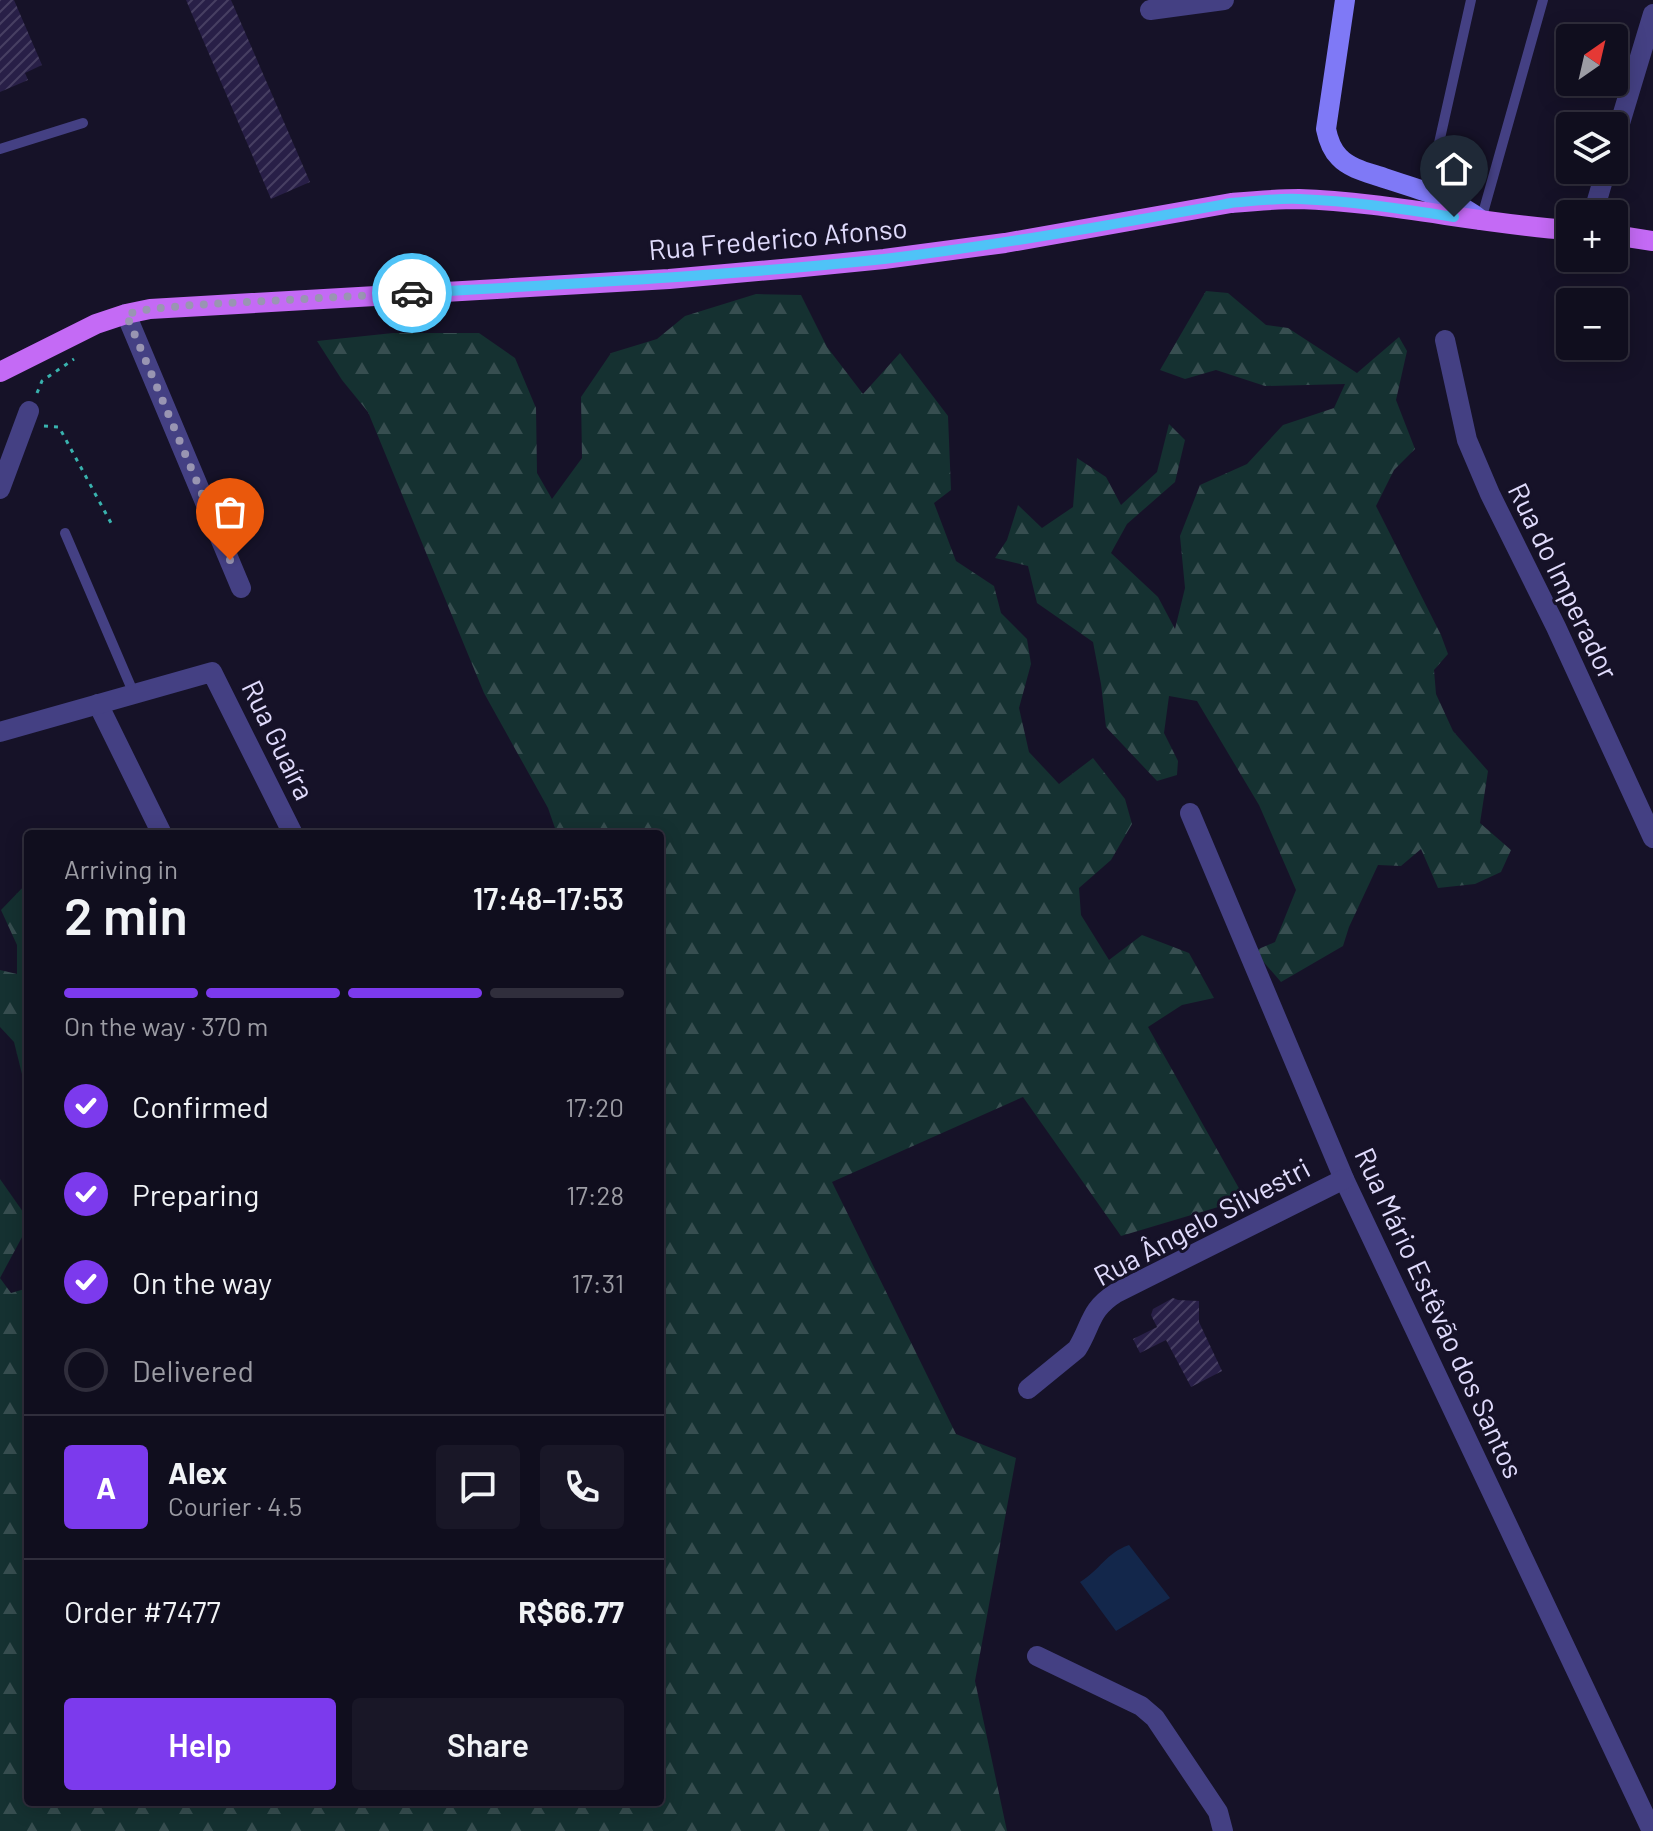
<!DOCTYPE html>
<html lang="en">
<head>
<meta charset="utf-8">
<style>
  body { margin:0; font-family:Barlow,sans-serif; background:#191727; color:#f1f3f6; height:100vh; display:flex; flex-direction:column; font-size:30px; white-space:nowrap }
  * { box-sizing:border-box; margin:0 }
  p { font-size:26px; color:#9c9ca4 }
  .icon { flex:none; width:44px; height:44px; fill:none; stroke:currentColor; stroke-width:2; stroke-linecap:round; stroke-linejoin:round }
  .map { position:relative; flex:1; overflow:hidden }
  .side { position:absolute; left:24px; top:830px; width:640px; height:976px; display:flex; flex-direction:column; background:#100e1e; border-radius:8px; box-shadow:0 4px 20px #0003,0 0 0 2px #302e3c }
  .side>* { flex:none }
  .needle { width:52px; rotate:34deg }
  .buttons { position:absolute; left:1556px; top:24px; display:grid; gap:16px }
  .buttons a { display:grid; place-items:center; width:72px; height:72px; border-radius:8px; background:#100e1e; box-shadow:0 4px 20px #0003,0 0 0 2px #302e3c; font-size:40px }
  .pin { position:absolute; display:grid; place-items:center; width:68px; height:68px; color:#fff; margin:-82px -34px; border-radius:50% 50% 50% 0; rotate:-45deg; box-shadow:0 0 8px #0007 }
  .pin .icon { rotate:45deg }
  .courier { position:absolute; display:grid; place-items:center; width:80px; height:80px; margin:-40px; border:6px solid #4fc3f7; border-radius:50%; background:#fff; color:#222; box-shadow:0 2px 10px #0007 }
  .overview em { font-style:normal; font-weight:600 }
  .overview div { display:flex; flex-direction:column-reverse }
  .overview { display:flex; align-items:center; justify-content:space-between; height:136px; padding:0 40px }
  h1 { font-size:52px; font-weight:600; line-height:60px }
  .bar { display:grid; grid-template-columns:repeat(4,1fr); gap:12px 8px; align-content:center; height:96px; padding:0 40px }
  .bar i { height:10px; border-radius:6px; background:#302e3c }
  .bar .selected { background:#7c3aed }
  .bar p { grid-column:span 4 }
  .line { display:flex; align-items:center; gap:20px; padding:0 40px; border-top:2px solid #302e3c }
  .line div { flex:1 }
  .round { display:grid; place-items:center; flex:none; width:84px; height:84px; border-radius:8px; background:#191727 }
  ol { padding:0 40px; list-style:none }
  li { display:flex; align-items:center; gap:24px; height:88px }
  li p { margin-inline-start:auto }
  li .icon { padding:8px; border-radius:50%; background:#7c3aed; color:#fff; stroke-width:4 }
  li:last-child { color:#9c9ca4 }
  li i { width:44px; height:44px; border:4px solid #302e3c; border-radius:50% }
  .cta { display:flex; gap:16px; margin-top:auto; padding:16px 40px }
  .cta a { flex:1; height:92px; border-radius:8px; background:#7c3aed; color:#fff; font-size:32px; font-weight:600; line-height:92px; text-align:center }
  .cta a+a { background:#191727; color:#f1f3f6 }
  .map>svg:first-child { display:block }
  .forest { fill:url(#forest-firs) }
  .water { fill:#13274b }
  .building { fill:url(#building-hatch) }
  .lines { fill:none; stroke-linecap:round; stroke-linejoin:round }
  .path { stroke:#39b2ae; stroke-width:3; stroke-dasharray:4 6; stroke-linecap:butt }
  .lane { stroke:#444083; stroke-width:10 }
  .street { stroke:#444083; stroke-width:20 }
  .secondary { stroke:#7f79f6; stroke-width:20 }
  .primary { stroke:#c46af5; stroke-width:20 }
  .done { stroke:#9995b2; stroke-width:8; stroke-dasharray:0 14.4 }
  .route { stroke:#4fc3f7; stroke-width:10 }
  .labels { text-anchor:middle; stroke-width:6; stroke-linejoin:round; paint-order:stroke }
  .street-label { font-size:28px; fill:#e0dbfc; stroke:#161228 }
</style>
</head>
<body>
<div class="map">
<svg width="1653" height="1831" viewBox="0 0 1653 1831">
  <defs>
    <pattern id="forest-firs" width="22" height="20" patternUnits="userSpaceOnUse" patternTransform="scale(2)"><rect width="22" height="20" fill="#153131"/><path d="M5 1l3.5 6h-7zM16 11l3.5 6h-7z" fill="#374e50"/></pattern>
    <pattern id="building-hatch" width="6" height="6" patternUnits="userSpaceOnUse" patternTransform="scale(2)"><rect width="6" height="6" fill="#281f47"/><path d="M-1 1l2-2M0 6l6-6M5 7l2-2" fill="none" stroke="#473f62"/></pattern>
  </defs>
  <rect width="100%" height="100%" fill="#161228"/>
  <g class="forest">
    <path d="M1206 291 1228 293 1266 325 1288 328 1357 373 1399 337 1407 351 1396 400 1415 449 1394 470 1376 506 1441 635 1448 654 1434 670 1436 694 1453 731 1488 771 1480 823 1511 850 1501 872 1475 884 1438 888 1421 849 1401 866 1378 865 1349 927 1343 946 1281 982 1254 951 1275 942 1296 890 1259 805 1197 701 1169 696 1164 733 1178 761 1177 775 1157 781 1106 727 1101 684 1093 642 1037 603 1028 566 995 558 1007 540 1018 505 1042 528 1073 507 1077 458 1106 477 1121 505 1157 472 1169 424 1185 440 1175 482 1127 524 1111 553 1158 597 1175 629 1185 588 1180 536 1200 485 1247 464 1283 425 1334 408 1345 384 1265 386 1216 370 1185 379 1160 370Z"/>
    <path d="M756 294 801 295 827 347 863 394 900 353 948 416 951 490 934 503 956 561 994 586 1001 613 1027 639 1031 664 1019 708 1029 752 1059 784 1093 758 1125 799 1132 824 1111 860 1079 888 1081 915 1109 960 1142 935 1189 953 1214 998 1182 1005 1148 1027 1245 1199 1121 1236 1023 1097 832 1182 956 1434 1016 1458 975 1681 1007 1831H0V1278L11 1293 28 1288V1802H660V834H557L548 808 484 693 368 412 342 380 317 341 393 333H479L515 358 536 408 537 473 552 499 582 458 581 397 611 353 657 339 685 316Z"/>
    <path d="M28 882V1098L14 1042 0 1027V970L17 974V945L1 910Z"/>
    <path d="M0 1179 28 1219V1226L0 1278Z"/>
  </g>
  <path class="water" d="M1129 1545 1170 1598 1116 1631 1080 1582C1100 1570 1106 1553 1129 1545Z"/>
  <g class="building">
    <path d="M0 0H14L42 65 25 73 28 80 0 92Z"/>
    <path d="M186 0H231L310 182 271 199Z"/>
    <path d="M1173 1298 1178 1300 1199 1301V1322L1222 1371 1191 1387 1166 1340 1140 1353 1133 1339 1157 1327 1151 1315 1153 1309Z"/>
  </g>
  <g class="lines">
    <g class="path">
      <path d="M37 393 42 381 74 359"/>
      <path d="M44 426 59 427 111 523"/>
    </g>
    <g class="lane">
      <path d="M0 149 83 123"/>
      <path d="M1428 192 1471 0"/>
      <path d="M1481 220 1543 0"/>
      <path d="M65 533 134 694"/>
    </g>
    <g class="street">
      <path d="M1150 10 1224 0"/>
      <path d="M1614 143 1653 14"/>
      <path d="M1593 214 1606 170"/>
      <path d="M126 314 241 588"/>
      <path d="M1445 340 1467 440 1490 494 1556 627 1653 838"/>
      <path d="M0 489 29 411"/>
      <path d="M98 704 162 834"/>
      <path d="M0 732 212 672 293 834"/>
      <path d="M1190 813 1344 1179 1652 1831"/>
      <path d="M1028 1389 1077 1349C1092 1325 1089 1310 1116 1293L1344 1179"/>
      <path d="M1037 1656 1141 1706 1155 1718 1218 1812 1223 1831"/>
    </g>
    <path class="secondary" d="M1345 0 1326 129C1328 139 1331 149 1339 157 1350 169 1370 173 1384 178 1417 189 1454 198 1481 220"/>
    <g class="primary">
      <path d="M1614 235 1653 241"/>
      <path d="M0 372 96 324 126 314 150 309 669 279 793 268 884 259 1005 243 1231 203C1254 201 1276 199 1299 199 1390 202 1479 224 1570 230"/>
    </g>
  </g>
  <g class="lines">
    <path class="done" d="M230 560 126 314 150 309 193 305 412 293"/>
    <path class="route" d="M412 293C569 284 727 276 884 259 1000 245 1115 224 1231 203 1254 201 1276 198 1299 199 1351 201 1403 209 1454 217"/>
  </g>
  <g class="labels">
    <g class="street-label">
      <text transform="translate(778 239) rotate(-5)" y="10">Rua Frederico Afonso</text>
      <text transform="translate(1563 581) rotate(64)" y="10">Rua do Imperador</text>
      <text transform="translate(278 740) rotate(64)" y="10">Rua Guaíra</text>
      <text transform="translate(1202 1222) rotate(-28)" y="10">Rua Ângelo Silvestri</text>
      <text transform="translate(1439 1313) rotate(65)" y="10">Rua Mário Estêvão dos Santos</text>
    </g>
  </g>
</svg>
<div class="buttons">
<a><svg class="needle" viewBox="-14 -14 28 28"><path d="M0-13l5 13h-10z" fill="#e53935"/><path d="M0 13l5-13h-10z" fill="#9c9ca4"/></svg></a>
<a><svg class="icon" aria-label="layers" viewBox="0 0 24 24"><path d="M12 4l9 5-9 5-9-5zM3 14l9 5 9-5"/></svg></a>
<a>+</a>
<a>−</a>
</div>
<div class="pin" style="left:230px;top:560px;background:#ea580c"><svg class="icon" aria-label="bag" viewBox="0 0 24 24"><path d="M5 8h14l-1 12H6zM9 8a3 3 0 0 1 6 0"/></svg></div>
<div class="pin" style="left:1454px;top:217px;background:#1f2937"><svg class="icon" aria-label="home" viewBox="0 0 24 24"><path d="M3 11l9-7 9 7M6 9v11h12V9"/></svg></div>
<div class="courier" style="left:412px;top:293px"><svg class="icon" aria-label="car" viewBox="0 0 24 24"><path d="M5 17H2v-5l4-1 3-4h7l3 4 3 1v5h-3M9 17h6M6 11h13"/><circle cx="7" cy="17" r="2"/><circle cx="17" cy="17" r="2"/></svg></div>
<section class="side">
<div class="overview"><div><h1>2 min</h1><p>Arriving in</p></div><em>17:48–17:53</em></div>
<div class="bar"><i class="selected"></i><i class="selected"></i><i class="selected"></i><i></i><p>On the way · 370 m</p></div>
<ol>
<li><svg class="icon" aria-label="check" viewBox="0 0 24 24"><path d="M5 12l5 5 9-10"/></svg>Confirmed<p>17:20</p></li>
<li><svg class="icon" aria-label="check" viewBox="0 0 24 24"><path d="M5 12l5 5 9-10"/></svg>Preparing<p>17:28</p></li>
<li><svg class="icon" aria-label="check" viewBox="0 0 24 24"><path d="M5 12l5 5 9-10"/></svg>On the way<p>17:31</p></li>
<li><i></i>Delivered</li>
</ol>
<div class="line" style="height:144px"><b class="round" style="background:#7c3aed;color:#fff">A</b><div><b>Alex</b><p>Courier · 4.5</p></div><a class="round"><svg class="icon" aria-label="chat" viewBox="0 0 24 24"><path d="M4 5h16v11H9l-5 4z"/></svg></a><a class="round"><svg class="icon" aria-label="phone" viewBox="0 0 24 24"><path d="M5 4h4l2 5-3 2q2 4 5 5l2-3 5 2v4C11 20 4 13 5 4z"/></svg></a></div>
<div class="line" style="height:104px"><div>Order #7477</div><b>R$66.77</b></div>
<div class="cta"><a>Help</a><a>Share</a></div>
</section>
</div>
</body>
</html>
